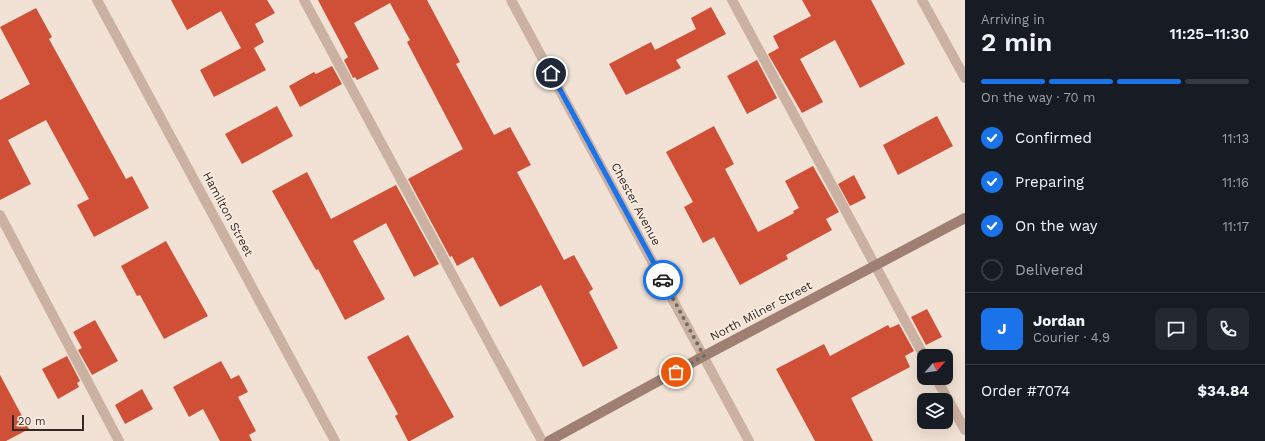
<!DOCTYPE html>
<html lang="en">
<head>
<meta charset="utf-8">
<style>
  body { margin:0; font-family:"Work Sans",sans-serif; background:#242831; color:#f1f3f6; height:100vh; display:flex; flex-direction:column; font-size:15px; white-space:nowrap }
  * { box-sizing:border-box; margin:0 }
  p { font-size:13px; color:#9ea1a6 }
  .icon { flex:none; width:22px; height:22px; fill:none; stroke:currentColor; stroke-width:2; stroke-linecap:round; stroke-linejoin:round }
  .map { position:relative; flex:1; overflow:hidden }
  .panel { display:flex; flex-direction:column; background:#171b24; width:300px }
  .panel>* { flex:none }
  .needle { width:26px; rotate:62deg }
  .tools { position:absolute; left:917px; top:349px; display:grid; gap:8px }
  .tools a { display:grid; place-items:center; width:36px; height:36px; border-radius:8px; background:#171b24; box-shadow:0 4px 16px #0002; font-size:20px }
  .scale { position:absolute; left:12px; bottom:10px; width:72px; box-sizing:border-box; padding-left:4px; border:2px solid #342824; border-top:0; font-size:11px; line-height:14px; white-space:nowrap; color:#342824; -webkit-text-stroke:3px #faede1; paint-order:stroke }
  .pin { position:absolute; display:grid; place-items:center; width:34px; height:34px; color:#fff; margin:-17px; border:2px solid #fff; border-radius:50%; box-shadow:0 1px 4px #0007 }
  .courier { position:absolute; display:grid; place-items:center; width:40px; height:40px; margin:-20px; border:3px solid #1a73e8; border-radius:50%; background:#fff; color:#222; box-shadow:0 1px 5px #0007 }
  .headline em { font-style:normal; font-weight:600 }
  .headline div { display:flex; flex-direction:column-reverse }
  .headline { display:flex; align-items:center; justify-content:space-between; height:68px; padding:0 16px }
  h1 { font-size:26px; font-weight:600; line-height:30px }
  .bar { display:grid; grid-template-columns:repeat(4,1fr); gap:6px 4px; align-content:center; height:48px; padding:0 16px }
  .bar i { height:5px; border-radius:3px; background:#363941 }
  .bar .current { background:#1a73e8 }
  .bar p { grid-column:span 4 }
  .line { display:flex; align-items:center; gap:10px; padding:0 16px; border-top:1px solid #363941 }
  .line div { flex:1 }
  .round { display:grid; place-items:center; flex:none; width:42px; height:42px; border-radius:8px; background:#242831 }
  ol { padding:0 16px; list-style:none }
  li { display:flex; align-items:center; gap:12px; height:44px }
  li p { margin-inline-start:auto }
  li .icon { padding:4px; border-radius:50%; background:#1a73e8; color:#fff; stroke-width:4 }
  li:last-child { color:#9ea1a6 }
  li i { width:22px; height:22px; border:2px solid #363941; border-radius:50% }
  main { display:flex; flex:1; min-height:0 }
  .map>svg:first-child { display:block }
  .building { fill:#cf5036 }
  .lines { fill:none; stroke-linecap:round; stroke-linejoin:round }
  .service { stroke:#cbb1a1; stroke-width:10 }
  .minor { stroke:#cbb1a1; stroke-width:10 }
  .tertiary { stroke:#cbb1a1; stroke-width:10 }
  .secondary { stroke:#9e7f72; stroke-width:10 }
  .done { stroke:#766962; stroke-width:4; stroke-dasharray:0 7.2 }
  .route { stroke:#1a73e8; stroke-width:5 }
  .labels { text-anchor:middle; stroke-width:3; stroke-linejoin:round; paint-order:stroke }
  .street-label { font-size:12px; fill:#342824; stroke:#faede1 }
</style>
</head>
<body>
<main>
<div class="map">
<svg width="965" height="441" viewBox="0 0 965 441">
  <rect width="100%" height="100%" fill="#f2e2d5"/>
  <g class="building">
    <path d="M171 0H267L275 13 255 24 264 42 254 48 266 70 214 97 200 70 241 48 221 11 187 30Z"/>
    <path d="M318 0H427L460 62 456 64 494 135 510 127 531 165 517 172 564 260 574 255 593 289 589 292 618 348 583 367 541 285 500 307 473 257 457 266 452 256 450 257 408 179 463 149 407 42 410 40 390 3 354 23 379 69 357 80 355 77 353 78 344 60 348 57Z"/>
    <path d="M802 0H871L905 64 860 88 835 40 800 59 823 102 802 113 768 54 779 48 773 36 811 16Z"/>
    <path d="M711 7 726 34 676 60 681 68 626 95 609 64 651 42 655 50 696 29 691 18Z"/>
    <path d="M36 8 52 37 49 39 126 179 132 176 149 208 94 237 77 205 89 199 46 120 8 140 31 184 0 200V100L30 84 0 27Z"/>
    <path d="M757 60 777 98 747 114 727 76Z"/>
    <path d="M332 66 342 84 300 107 289 86 314 72 316 74Z"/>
    <path d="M277 106 293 136 242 164 225 134Z"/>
    <path d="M937 116 953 146 898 175 883 145Z"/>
    <path d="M714 126 734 164 725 169 758 232 794 213 793 211 799 208 785 181 813 166 839 212 826 219 832 230 786 255 788 259 740 285 714 237 703 243 684 207 693 202 666 152Z"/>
    <path d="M307 172 331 219 396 185 439 264 414 277 386 223 353 241 385 299 345 320 318 269 316 270 272 191Z"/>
    <path d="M854 175 866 198 850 206 838 184Z"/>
    <path d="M166 241 208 316 164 339 140 295 137 296 121 266Z"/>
    <path d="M927 309 942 337 926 345 911 317Z"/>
    <path d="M95 320 118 361 92 375 78 350 82 348 73 332Z"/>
    <path d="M899 324 914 351 905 356 910 367 851 398 873 441H815L776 369 824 344 830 356 888 325 890 328Z"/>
    <path d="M408 335 454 417 410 441H408L395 416 398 414 367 357Z"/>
    <path d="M67 356 80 381 77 383 79 387 58 399 42 369Z"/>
    <path d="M221 361 231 379 239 375 248 392 238 397 256 431 249 435 252 441H220L203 409 189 417 173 387Z"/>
    <path d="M0 375 29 429 6 441H0Z"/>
    <path d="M142 389 153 409 125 424 115 405Z"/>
  </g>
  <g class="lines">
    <g class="service">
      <path d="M304 0 542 441"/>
      <path d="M732 0 924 356"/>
      <path d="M0 215 119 441"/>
      <path d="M936 378 965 430"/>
    </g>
    <g class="minor">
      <path d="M97 0 335 441"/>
      <path d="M922 0 965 78"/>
    </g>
    <path class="tertiary" d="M511 0 749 441"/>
    <path class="secondary" d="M549 441 704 356 965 218"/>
  </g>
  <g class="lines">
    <path class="done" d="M663 280 704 356 676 372"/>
    <path class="route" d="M551 73 663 280"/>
  </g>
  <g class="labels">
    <g class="street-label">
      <text transform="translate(636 204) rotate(62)" y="4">Chester Avenue</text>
      <text transform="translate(228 214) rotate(62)" y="4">Hamilton Street</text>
      <text transform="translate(761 311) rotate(-28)" y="4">North Milner Street</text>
    </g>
  </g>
</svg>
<div class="tools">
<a><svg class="needle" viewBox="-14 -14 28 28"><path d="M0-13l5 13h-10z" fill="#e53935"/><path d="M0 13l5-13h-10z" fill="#9ea1a6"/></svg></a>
<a><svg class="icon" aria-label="layers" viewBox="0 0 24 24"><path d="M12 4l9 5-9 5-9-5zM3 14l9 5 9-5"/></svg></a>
</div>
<div class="scale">20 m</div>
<div class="pin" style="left:676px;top:372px;background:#ea580c"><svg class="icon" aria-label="bag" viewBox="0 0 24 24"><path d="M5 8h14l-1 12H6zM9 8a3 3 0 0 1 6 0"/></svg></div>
<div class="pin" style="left:551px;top:73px;background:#1f2937"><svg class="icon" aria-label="home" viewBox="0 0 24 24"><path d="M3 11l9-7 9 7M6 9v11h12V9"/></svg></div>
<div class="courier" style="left:663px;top:280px"><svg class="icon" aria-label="car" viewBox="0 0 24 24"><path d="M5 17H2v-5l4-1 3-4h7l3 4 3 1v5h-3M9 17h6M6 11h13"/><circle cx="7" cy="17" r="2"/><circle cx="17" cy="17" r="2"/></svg></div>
</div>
<section class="panel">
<div class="headline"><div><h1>2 min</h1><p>Arriving in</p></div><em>11:25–11:30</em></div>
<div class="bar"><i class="current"></i><i class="current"></i><i class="current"></i><i></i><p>On the way · 70 m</p></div>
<ol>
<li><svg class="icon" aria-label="check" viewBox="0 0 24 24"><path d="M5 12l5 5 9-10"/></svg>Confirmed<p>11:13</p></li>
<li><svg class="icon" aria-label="check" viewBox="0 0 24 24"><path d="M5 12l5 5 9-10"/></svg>Preparing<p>11:16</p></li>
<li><svg class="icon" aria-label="check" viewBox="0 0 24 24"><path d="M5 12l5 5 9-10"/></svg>On the way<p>11:17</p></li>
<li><i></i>Delivered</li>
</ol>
<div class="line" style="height:72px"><b class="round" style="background:#1a73e8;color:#fff">J</b><div><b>Jordan</b><p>Courier · 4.9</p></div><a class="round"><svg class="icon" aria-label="chat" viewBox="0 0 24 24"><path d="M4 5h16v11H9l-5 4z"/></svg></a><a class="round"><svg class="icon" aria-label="phone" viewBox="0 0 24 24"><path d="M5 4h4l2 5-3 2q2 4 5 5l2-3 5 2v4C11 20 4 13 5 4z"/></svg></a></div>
<div class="line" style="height:52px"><div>Order #7074</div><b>$34.84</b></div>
</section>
</main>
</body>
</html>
